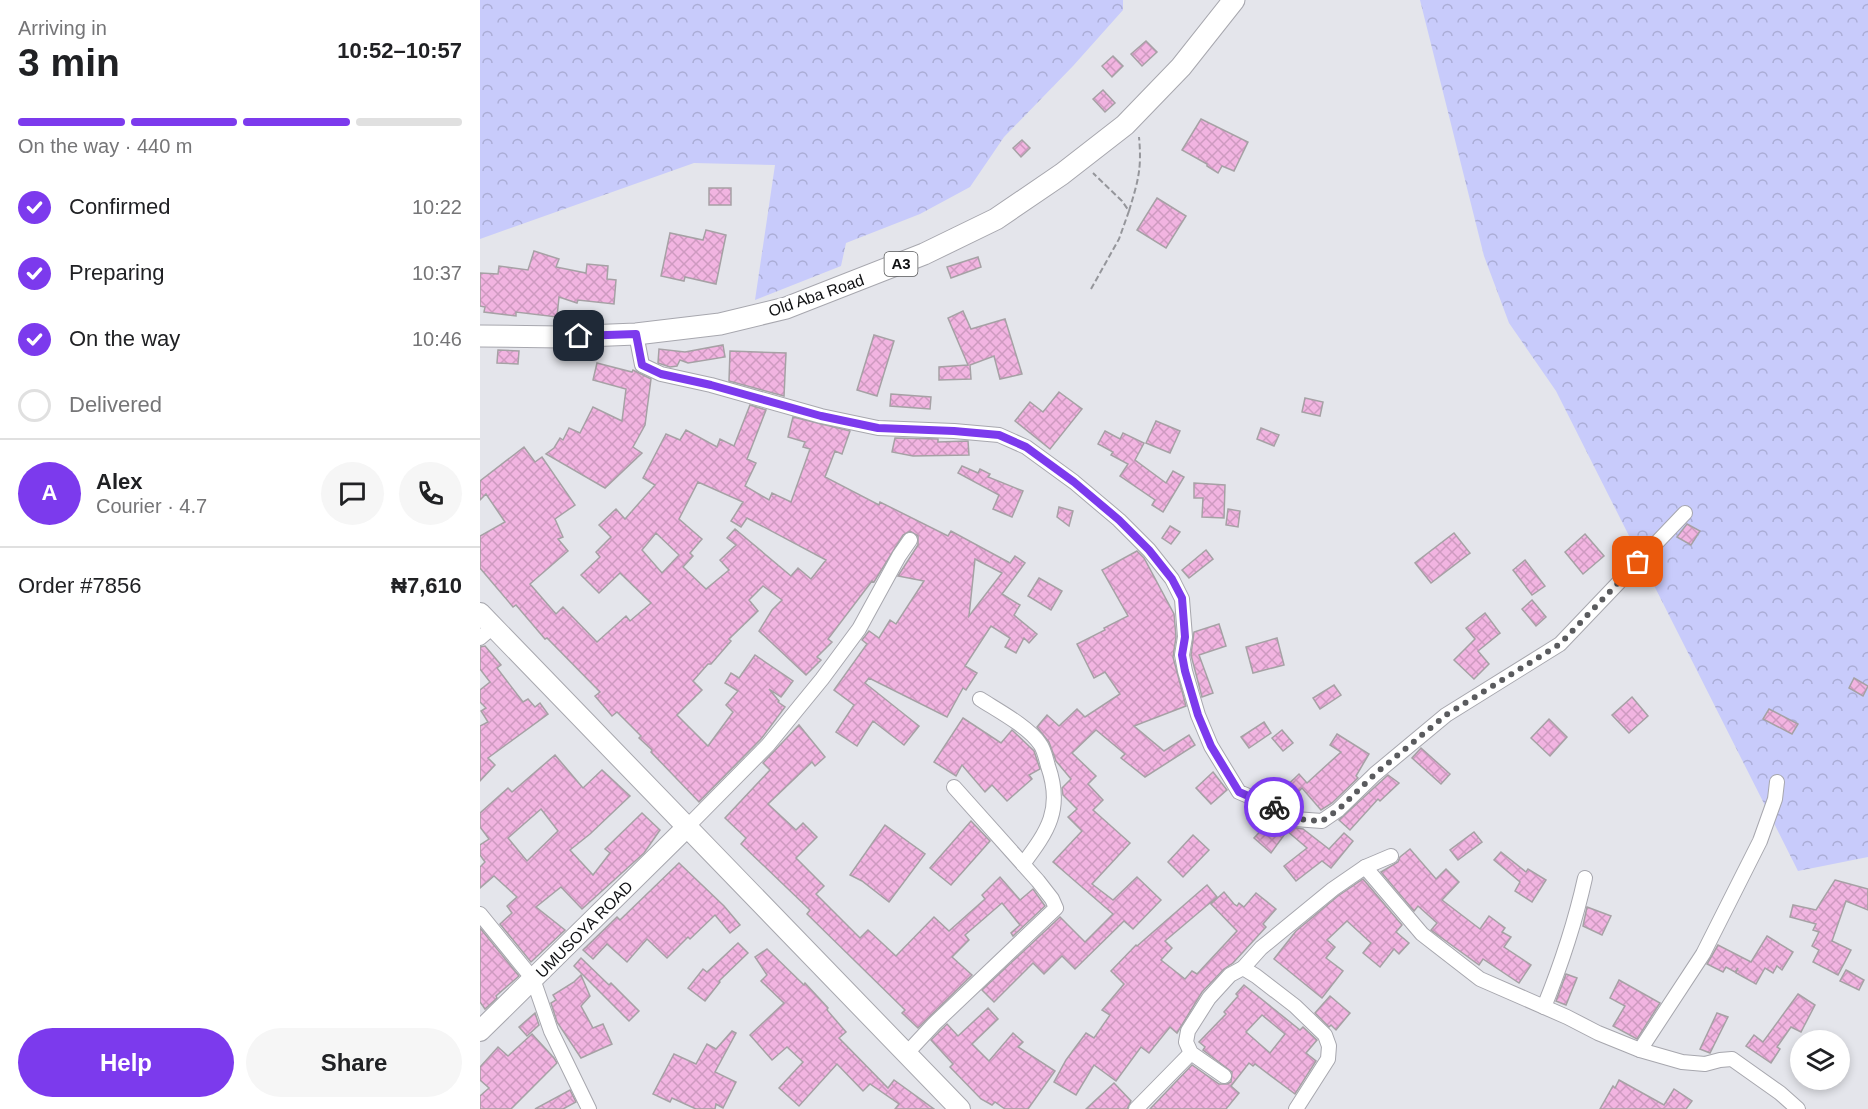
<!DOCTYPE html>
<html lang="en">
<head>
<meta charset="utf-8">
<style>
  body { margin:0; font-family:Helvetica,sans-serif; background:#f6f6f6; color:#202124; height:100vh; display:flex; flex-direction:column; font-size:22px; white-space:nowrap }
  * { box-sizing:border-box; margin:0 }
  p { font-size:20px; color:#757577 }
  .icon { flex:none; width:33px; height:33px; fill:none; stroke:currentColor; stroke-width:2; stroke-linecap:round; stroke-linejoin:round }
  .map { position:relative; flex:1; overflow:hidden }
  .sheet { display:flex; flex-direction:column; background:#fff; width:480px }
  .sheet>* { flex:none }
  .controls { position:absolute; left:1310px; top:1030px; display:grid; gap:12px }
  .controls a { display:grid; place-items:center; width:60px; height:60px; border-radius:50%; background:#fff; box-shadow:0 3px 9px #0003; font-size:30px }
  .pin { position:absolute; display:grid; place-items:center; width:51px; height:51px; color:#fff; margin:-26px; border-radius:12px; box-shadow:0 3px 9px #0006 }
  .courier { position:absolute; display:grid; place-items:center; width:60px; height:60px; margin:-30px; border:4px solid #7c3aed; border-radius:50%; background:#fff; color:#222; box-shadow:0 2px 8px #0007 }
  .summary em { font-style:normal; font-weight:700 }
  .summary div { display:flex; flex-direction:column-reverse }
  .summary { display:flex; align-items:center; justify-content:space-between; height:102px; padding:0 18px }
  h1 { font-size:39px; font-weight:700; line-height:45px }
  .bar { display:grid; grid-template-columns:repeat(4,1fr); gap:9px 6px; align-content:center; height:72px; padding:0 18px }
  .bar i { height:8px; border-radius:4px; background:#e0e0e0 }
  .bar .current { background:#7c3aed }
  .bar p { grid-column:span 4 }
  .line { display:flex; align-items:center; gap:15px; padding:0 18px; border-top:2px solid #e0e0e0 }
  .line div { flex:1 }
  .round { display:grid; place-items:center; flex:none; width:63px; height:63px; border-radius:32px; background:#f6f6f6 }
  ol { padding:0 18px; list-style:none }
  li { display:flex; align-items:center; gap:18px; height:66px }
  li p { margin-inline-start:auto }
  li .icon { padding:6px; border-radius:50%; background:#7c3aed; color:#fff; stroke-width:4 }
  li:last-child { color:#757577 }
  li i { width:33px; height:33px; border:3px solid #e0e0e0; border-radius:50% }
  .primary-button { display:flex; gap:12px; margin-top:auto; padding:12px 18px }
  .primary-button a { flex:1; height:69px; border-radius:36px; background:#7c3aed; color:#fff; font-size:24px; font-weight:700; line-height:69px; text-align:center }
  .primary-button a+a { background:#f6f6f6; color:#202124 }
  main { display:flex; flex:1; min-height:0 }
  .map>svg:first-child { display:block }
  .forest { fill:url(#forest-crowns) }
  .building { fill:url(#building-cross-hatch); stroke:#a6a1a5; stroke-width:1.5; fill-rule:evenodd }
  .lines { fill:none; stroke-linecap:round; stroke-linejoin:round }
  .minor-casing { stroke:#a7a7ae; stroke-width:16 }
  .secondary-casing { stroke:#a7a7ae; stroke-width:22 }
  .primary-casing { stroke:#a7a7ae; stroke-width:23 }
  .path { stroke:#95969b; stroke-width:2; stroke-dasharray:6 3; stroke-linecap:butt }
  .minor { stroke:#fff; stroke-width:14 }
  .secondary { stroke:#fff; stroke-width:20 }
  .primary { stroke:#fff; stroke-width:21 }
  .done { stroke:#5a5b5e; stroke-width:6; stroke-dasharray:0 10.8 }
  .route { stroke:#7c3aed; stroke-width:8 }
  .labels { text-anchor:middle; stroke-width:6; stroke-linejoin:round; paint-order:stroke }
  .shield { fill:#fff; stroke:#575859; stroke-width:1.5 }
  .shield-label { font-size:15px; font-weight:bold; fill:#0f1012 }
  .street-label { font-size:16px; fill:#0f1012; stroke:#fff }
</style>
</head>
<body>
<main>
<section class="sheet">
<div class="summary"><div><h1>3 min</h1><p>Arriving in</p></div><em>10:52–10:57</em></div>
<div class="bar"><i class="current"></i><i class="current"></i><i class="current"></i><i></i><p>On the way · 440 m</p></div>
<ol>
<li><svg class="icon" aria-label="check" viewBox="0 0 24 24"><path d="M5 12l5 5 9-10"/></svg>Confirmed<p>10:22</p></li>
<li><svg class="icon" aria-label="check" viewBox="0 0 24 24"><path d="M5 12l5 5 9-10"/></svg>Preparing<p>10:37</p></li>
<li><svg class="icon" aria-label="check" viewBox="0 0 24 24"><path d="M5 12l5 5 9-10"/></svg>On the way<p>10:46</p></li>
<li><i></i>Delivered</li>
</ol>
<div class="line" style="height:108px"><b class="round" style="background:#7c3aed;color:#fff">A</b><div><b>Alex</b><p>Courier · 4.7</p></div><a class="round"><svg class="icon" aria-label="chat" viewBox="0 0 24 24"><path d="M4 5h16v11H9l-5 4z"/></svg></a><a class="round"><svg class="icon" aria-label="phone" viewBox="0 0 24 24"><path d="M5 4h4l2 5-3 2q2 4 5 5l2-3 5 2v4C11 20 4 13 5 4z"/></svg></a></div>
<div class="line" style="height:78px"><div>Order #7856</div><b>₦7,610</b></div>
<div class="primary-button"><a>Help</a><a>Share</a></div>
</section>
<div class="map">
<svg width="1388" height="1109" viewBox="0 0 1388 1109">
  <defs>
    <pattern id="forest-crowns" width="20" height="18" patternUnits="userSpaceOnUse" patternTransform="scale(1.5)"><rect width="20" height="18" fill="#c8cbfb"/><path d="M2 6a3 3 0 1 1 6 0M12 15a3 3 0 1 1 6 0" fill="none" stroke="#abadd6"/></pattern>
    <pattern id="building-cross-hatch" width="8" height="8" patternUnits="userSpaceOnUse" patternTransform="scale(1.5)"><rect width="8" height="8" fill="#f2b4e1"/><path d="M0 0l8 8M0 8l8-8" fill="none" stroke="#ce9ac0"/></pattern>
  </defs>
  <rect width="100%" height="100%" fill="#e4e5eb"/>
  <g class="forest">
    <path d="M0 0H643V10L593 66 524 137 490 187 440 214 366 243 361 266 275 300 295 165 214 163 0 239Z"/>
    <path d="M940 0H1388V857L1318 871 1076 391 1029 323 1004 256Z"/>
  </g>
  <g class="building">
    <path d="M666 41 677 52 662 66 651 54Z"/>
    <path d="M633 56 643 66 632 77 622 66Z"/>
    <path d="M623 90 635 103 625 112 613 99Z"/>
    <path d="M721 119 768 142 754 171 742 166 738 173 727 166V164L702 150Z"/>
    <path d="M542 140 550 148 541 157 533 148Z"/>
    <rect x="229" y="188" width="22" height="17"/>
    <path d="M677 198 706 216 686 248 657 230Z"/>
    <path d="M226 230 246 235 236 284 205 277 204 281 181 276 190 233 223 240Z"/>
    <path d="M54 251 79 259 76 267 106 273 107 264 128 266 127 279 136 280 134 304 98 300 97 303 79 297 77 317 36 312V316L4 312 5 307 0 306V273L18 274 19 266 48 270Z"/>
    <path d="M498 257 501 267 471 278 467 267Z"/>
    <path d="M483 311 491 329 525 319 542 374 520 379 514 356 490 365 491 379 459 380V367L488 365 468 318Z"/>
    <path d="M394 335 414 341 397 396 377 390Z"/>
    <path d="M243 345 245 357 208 363 200 360 197 366 190 367 178 363 179 349 205 352Z"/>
    <path d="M18 350 39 351 38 364 17 363Z"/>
    <path d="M250 351 306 353 304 396 249 381Z"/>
    <path d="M117 363 152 372 153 370 171 379 165 425 153 447 162 453 125 488 66 454 74 448 80 438 83 440 89 428 100 433 113 407 142 421 146 389 113 380Z"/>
    <path d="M579 392 602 409 570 449 535 421 550 402 563 412Z"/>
    <path d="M411 394 451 397 450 409 410 406Z"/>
    <path d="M825 398 843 402 840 416 822 412Z"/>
    <path d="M270 405 286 410 267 459 276 463 265 486 289 500 292 493 311 502 330 449 323 447 325 442 308 437 313 417 370 431 362 454 355 451 345 477 399 505 400 502 468 536 471 531 530 563 535 556 545 563 522 594 540 605 534 615 557 634 549 643 544 638 536 653 525 647 530 638 511 626 485 666 497 673 486 690 483 688 467 717 389 678 385 683 439 726 424 745 393 721 377 746 356 732 374 705 354 690 387 644 382 640 389 631 399 638 410 620 416 624 444 581 418 576 438 545V536L430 531 423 535 394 582 392 581 348 639 352 642 337 657 341 660 326 675 279 631 292 610 302 600 283 586 269 600 278 611 249 639 251 641 231 664H228L213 681 222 690 197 715 228 746 253 712 246 705 258 691 245 683 251 673 259 678 275 655 313 681 301 697 289 689 299 701 298 702 305 707 281 739 219 802 171 752 172 750 159 738 161 736 137 712 132 716 115 696 120 692 67 638 65 639 36 605 33 607 0 568V536L25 522 6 494 0 500V481L44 447 55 462 62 457 95 505 75 519 83 537 78 539 88 551 50 584 76 614 83 607 117 642 146 616 150 621 171 603 140 573 119 593 101 575 120 557 116 552 131 537 119 525 136 509 145 519 175 485 163 478 186 434 200 440 206 430 237 447 240 439 254 446ZM218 482 263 502 251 521 261 527 267 518 346 560 331 579 318 568 311 576 255 529 247 538 256 545 240 560 249 570 226 589 203 567 213 556 210 553 222 539 199 519ZM176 533 199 555 182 573 162 550ZM495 559 522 573 489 616Z"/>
    <path d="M676 421 700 431 690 453 666 443Z"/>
    <path d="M781 428 799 435 794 446 777 439Z"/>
    <path d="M625 431 640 439 643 433 664 443 655 460 686 483 693 471 704 477 683 512 672 505 675 500 640 476 648 464 631 455 633 452 618 444Z"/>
    <path d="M415 438 458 439V442L488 441 489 455 433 456 412 452Z"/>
    <path d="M482 466 498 473 500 469 510 474 508 477 543 491 532 517 513 509 519 495 478 473Z"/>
    <path d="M714 483 745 485 744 518 722 517 723 498H714Z"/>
    <path d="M579 507 593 511 589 526 577 517Z"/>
    <path d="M748 509 760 511 758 527 746 525Z"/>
    <path d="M1207 524 1220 531 1211 545 1197 537Z"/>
    <path d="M690 526 700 532 691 544 682 538Z"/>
    <path d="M974 533 990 553 951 583 935 563Z"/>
    <path d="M1105 534 1124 556 1103 574 1085 552Z"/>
    <path d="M726 550 733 559 709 578 702 570Z"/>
    <path d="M657 551 664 558 694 614 696 637 693 657 706 706 654 726 684 751 709 735 715 745 665 777 641 758 645 754 616 730 592 753 616 776 608 784 623 800 613 810 650 843 612 884 633 900 657 877 681 900 653 929 644 921 595 969 582 956 564 974 553 963 514 1002 502 990 580 917 605 942 633 914 573 862 602 831 588 817 597 809 583 795 582 788 591 779 576 761 569 742 557 727 567 715 579 726 597 709 605 717 640 694 625 672 614 678 597 644 625 630 624 628 648 616 622 570Z"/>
    <path d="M1045 560 1065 586 1052 595 1033 570Z"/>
    <path d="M559 578 582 591 571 610 548 596Z"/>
    <path d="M1052 600 1066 617 1056 626 1042 609Z"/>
    <path d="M1005 613 1020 633 998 651 1009 664 994 679 974 660 995 639 986 628Z"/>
    <path d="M739 624 746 646 719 655 733 693 722 697 711 655 714 632Z"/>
    <path d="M797 638 804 665 773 673 766 647Z"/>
    <path d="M5 646 21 665 17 668 43 702 48 699 55 707 60 703 68 714 8 758 15 765 0 781V726L8 722 1 711 6 708 0 702V690L10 682 0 669V647Z"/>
    <path d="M1374 678 1388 686 1383 696 1369 688Z"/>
    <path d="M854 685 861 695 840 709 833 698Z"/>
    <path d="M1152 697 1168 716 1149 733 1132 715Z"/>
    <path d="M1289 709 1318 724 1312 734 1283 719Z"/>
    <path d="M483 718 521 743 532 730 554 751 560 769 549 775 552 779 527 801 512 785 505 792 482 765 476 776 454 762Z"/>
    <path d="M1069 719 1087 737 1070 756 1051 738Z"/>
    <path d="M784 722 791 733 769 748 761 737Z"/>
    <path d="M319 725 345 757 335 766 332 762 288 804 316 830 323 823 337 837 316 858 344 886 336 894 380 938 388 930 416 956 454 917 469 931 505 899 502 895 520 877 540 900 553 889 565 906 533 936 531 933 540 925 522 903 485 935 489 940 472 957 492 975 438 1028 422 1013 425 1010 327 914 330 910 261 844 266 838 245 818 290 770 283 763Z"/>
    <path d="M802 730 813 743 803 751 792 738Z"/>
    <path d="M857 734 889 754 876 776 878 778 852 803 841 810 822 788 807 803 802 801 797 795 819 774 827 783 861 752 850 745Z"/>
    <path d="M941 748 970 774 961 784 932 758Z"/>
    <path d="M75 755 103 788 122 770 150 796 110 834 90 850 113 875 130 853 125 849 162 813 180 830 164 853 102 909 81 887 56 907 85 930 51 962 20 924 32 913 27 906 37 897 14 876 0 888V867L5 862 0 855V845L9 839 0 827V813L28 788 32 792ZM61 809 78 831 47 861 28 838Z"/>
    <path d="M733 772 747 790 731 804 716 788Z"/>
    <path d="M908 775 919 783 900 801 898 799 870 830 859 820Z"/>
    <path d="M794 817 811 827 823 829 849 849 864 833 873 841 851 868 842 861 816 881 804 866 827 848 807 831 791 853 774 838Z"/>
    <path d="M491 821 510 841 471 885 450 868Z"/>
    <path d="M405 825 445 854 409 902 382 881 370 875Z"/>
    <path d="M994 832 1002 842 978 860 970 850Z"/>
    <path d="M713 835 729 850 703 877 688 862Z"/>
    <path d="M930 849 956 879 966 869 979 882 962 900 1000 929 1009 916 1025 928 1022 932 1031 937 1024 947 1051 965 1039 983 1003 959 999 965 951 930 957 923 938 906 934 911 901 872 918 862 920 857Z"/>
    <path d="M1021 852 1046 872 1048 869 1066 880 1052 902 1035 891 1040 882 1014 860Z"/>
    <path d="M199 863 244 906 260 925 250 933 235 915 210 939 208 937 187 958 167 939 147 962 127 944 113 959 103 950 137 917 140 920Z"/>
    <path d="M883 879 922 925 916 932 929 943 919 954 914 949 900 967 883 953 891 943 867 921 847 940 855 947 846 958 863 971 842 998 794 959 816 931 858 896Z"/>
    <path d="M1355 880 1388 889V910L1366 901 1352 941 1371 950 1358 975 1333 962 1339 950 1332 946 1339 932 1333 930 1336 924 1310 917 1313 905 1336 910Z"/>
    <path d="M727 885 737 897 685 941 692 948 681 960 705 979 712 971 717 974 757 931 731 904 744 892 754 904 757 906 759 903 764 907 776 893 796 909 783 924 786 927 753 963 744 969 722 992 697 1033 690 1027 669 1053 661 1047 636 1081 614 1065 596 1095 574 1082 586 1060 606 1033 614 1038 630 1015 622 1010 644 984 631 971 656 945 657 946Z"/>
    <path d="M1107 907 1131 916 1122 935 1103 926Z"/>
    <path d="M0 928 39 976 16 996 17 998 5 1009 0 1002Z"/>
    <path d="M1287 936 1313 952 1302 970 1297 966 1293 973 1285 968 1276 984 1256 973 1258 968 1255 972 1246 967 1243 972 1227 964 1238 945 1271 962Z"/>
    <path d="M258 943 268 953 239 981 240 982 225 1001 208 988 223 969 227 972Z"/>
    <path d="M287 949 324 985 325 983 348 1008 347 1010 366 1032 359 1038 408 1088 414 1080 454 1109H415L419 1104 390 1084 383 1091 357 1064 319 1106 299 1088 323 1062 307 1047 292 1060 270 1035 304 1003 281 981 287 975 275 957Z"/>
    <path d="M101 958 129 985 131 983 159 1011 149 1021 94 966Z"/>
    <path d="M1366 970 1384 980 1379 990 1360 981Z"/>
    <path d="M1086 974 1097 978 1086 1005 1076 1001Z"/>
    <path d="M101 975 110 996 101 1006 113 1028 123 1024 132 1044 101 1058 77 1022 71 1003 76 1000 73 995 94 982Z"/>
    <path d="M1139 980 1180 1003 1157 1039 1133 1026 1145 1006 1130 998Z"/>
    <path d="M764 985 820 1030 823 1027 837 1040 826 1053 836 1061 815 1094 775 1064 773 1066 769 1063 751 1086 759 1093 746 1109H670L712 1065 739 1084H747L751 1082 752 1072 723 1050 725 1047 719 1042 746 1014 744 1012 758 996 756 994ZM782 1015 805 1034 790 1053 766 1032Z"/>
    <path d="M1318 994 1335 1005 1321 1032 1311 1027 1297 1047 1300 1049 1291 1063 1266 1046 1274 1035 1283 1042Z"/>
    <path d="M850 996 870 1013 856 1030 851 1025 849 1027 835 1013Z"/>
    <path d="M508 1008 518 1019 492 1044 509 1061 533 1033 543 1042 538 1047 575 1071 548 1109H525L515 1102 512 1105 501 1099 470 1067 473 1064 451 1040 467 1024 478 1036Z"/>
    <path d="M55 1013 59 1025 47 1036 39 1027Z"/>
    <path d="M1237 1013 1248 1017 1230 1053 1220 1049Z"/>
    <path d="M252 1031 256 1033 235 1072 256 1082 243 1108 236 1104 235 1109H216L192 1098 190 1102 173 1094 194 1054 216 1064 227 1044 236 1049Z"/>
    <path d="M52 1034 74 1058 77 1063 31 1109H0V1096L9 1088 0 1080V1067L18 1047 28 1056Z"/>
    <path d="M1139 1080 1184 1105 1194 1089 1212 1101 1206 1109H1120L1133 1086 1135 1088Z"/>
    <path d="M634 1083 651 1101 647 1109H606Z"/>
    <path d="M90 1090 96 1102 83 1109H55Z"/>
  </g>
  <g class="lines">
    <defs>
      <g id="minor">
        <path d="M156 334 162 365 181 374 231 385 341 416 398 428 474 431 519 435 546 447 594 482 639 520 669 550 692 579 702 599 705 637 702 655 705 671 718 715 731 746 759 792 801 810 815 819 842 821 858 810 895 774 966 715 1080 644 1205 513"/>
        <path d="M0 638 13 627"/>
        <path d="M500 699C517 710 549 727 560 744 564 749 566 759 568 766 583 809 568 831 543 864"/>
        <path d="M208 826 288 745 342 679 379 629 419 556 430 540"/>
        <path d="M885 867 942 934 1000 979 1087 1017 1118 1033 1160 1050 1202 1062 1225 1064 1240 1060 1252 1059 1300 1093 1318 1109"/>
        <path d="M0 914 53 979 71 1031 109 1109"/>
        <path d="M763 968 776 976 815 1006 845 1035 849 1046 848 1059 816 1109"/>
        <path d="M1064 1007C1081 965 1095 923 1105 878"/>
        <path d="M1160 1050 1223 954 1280 841 1295 799 1297 782"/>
        <path d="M427 1053 454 1024 576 908 572 899 558 881 474 787"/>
        <path d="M744 1076 711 1053 706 1042 708 1031 729 998 750 975 763 968 781 948 853 889 885 867 911 856"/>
        <path d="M656 1109 711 1053"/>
      </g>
      <g id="secondary">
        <path d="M0 613 480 1109"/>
        <path d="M0 1031 208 826"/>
      </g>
      <path id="primary" d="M0 336 81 337 156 334 240 324 306 308 444 254 516 219 582 174 645 125 701 67 754 0"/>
    </defs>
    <use href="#minor" class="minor-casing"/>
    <use href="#secondary" class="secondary-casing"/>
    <use href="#primary" class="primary-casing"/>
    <g class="path">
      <path d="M649 211C658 181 662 169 659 137"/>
      <path d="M611 289 639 239 649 211 642 201 613 173"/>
    </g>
    <use href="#minor" class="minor"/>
    <use href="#secondary" class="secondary"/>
    <use href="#primary" class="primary"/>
  </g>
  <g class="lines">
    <path class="done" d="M794 807 815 819 842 821 858 810 895 774 966 715 1080 644 1158 562"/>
    <path class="route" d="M99 336 156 334 162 365 181 374 231 385 341 416 398 428 474 431 519 435 546 447 594 482 639 520 669 550 692 579 702 598 705 637 702 655 705 671 718 715 731 746 759 792 794 807"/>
  </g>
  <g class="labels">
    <rect class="shield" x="404.5" y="252" width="33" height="24" rx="4.5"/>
    <g class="shield-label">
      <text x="421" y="269">A3</text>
    </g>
    <g class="street-label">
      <text transform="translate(336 295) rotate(-19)" y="6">Old Aba Road</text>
      <text transform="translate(104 929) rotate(-45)" y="6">UMUSOYA ROAD</text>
    </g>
  </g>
</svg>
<div class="controls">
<a><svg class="icon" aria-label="layers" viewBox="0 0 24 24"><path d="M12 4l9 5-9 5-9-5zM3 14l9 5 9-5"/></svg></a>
</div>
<div class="pin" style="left:1158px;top:562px;background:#ea580c"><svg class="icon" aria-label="bag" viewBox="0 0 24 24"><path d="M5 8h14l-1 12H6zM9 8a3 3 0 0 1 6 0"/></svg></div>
<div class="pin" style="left:99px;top:336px;background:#1f2937"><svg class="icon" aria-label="home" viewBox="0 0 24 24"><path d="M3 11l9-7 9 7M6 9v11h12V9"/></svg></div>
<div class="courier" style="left:794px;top:807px"><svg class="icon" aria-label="bike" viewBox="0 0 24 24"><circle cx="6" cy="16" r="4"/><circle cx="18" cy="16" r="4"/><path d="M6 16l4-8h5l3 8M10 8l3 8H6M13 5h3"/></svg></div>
</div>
</main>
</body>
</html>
